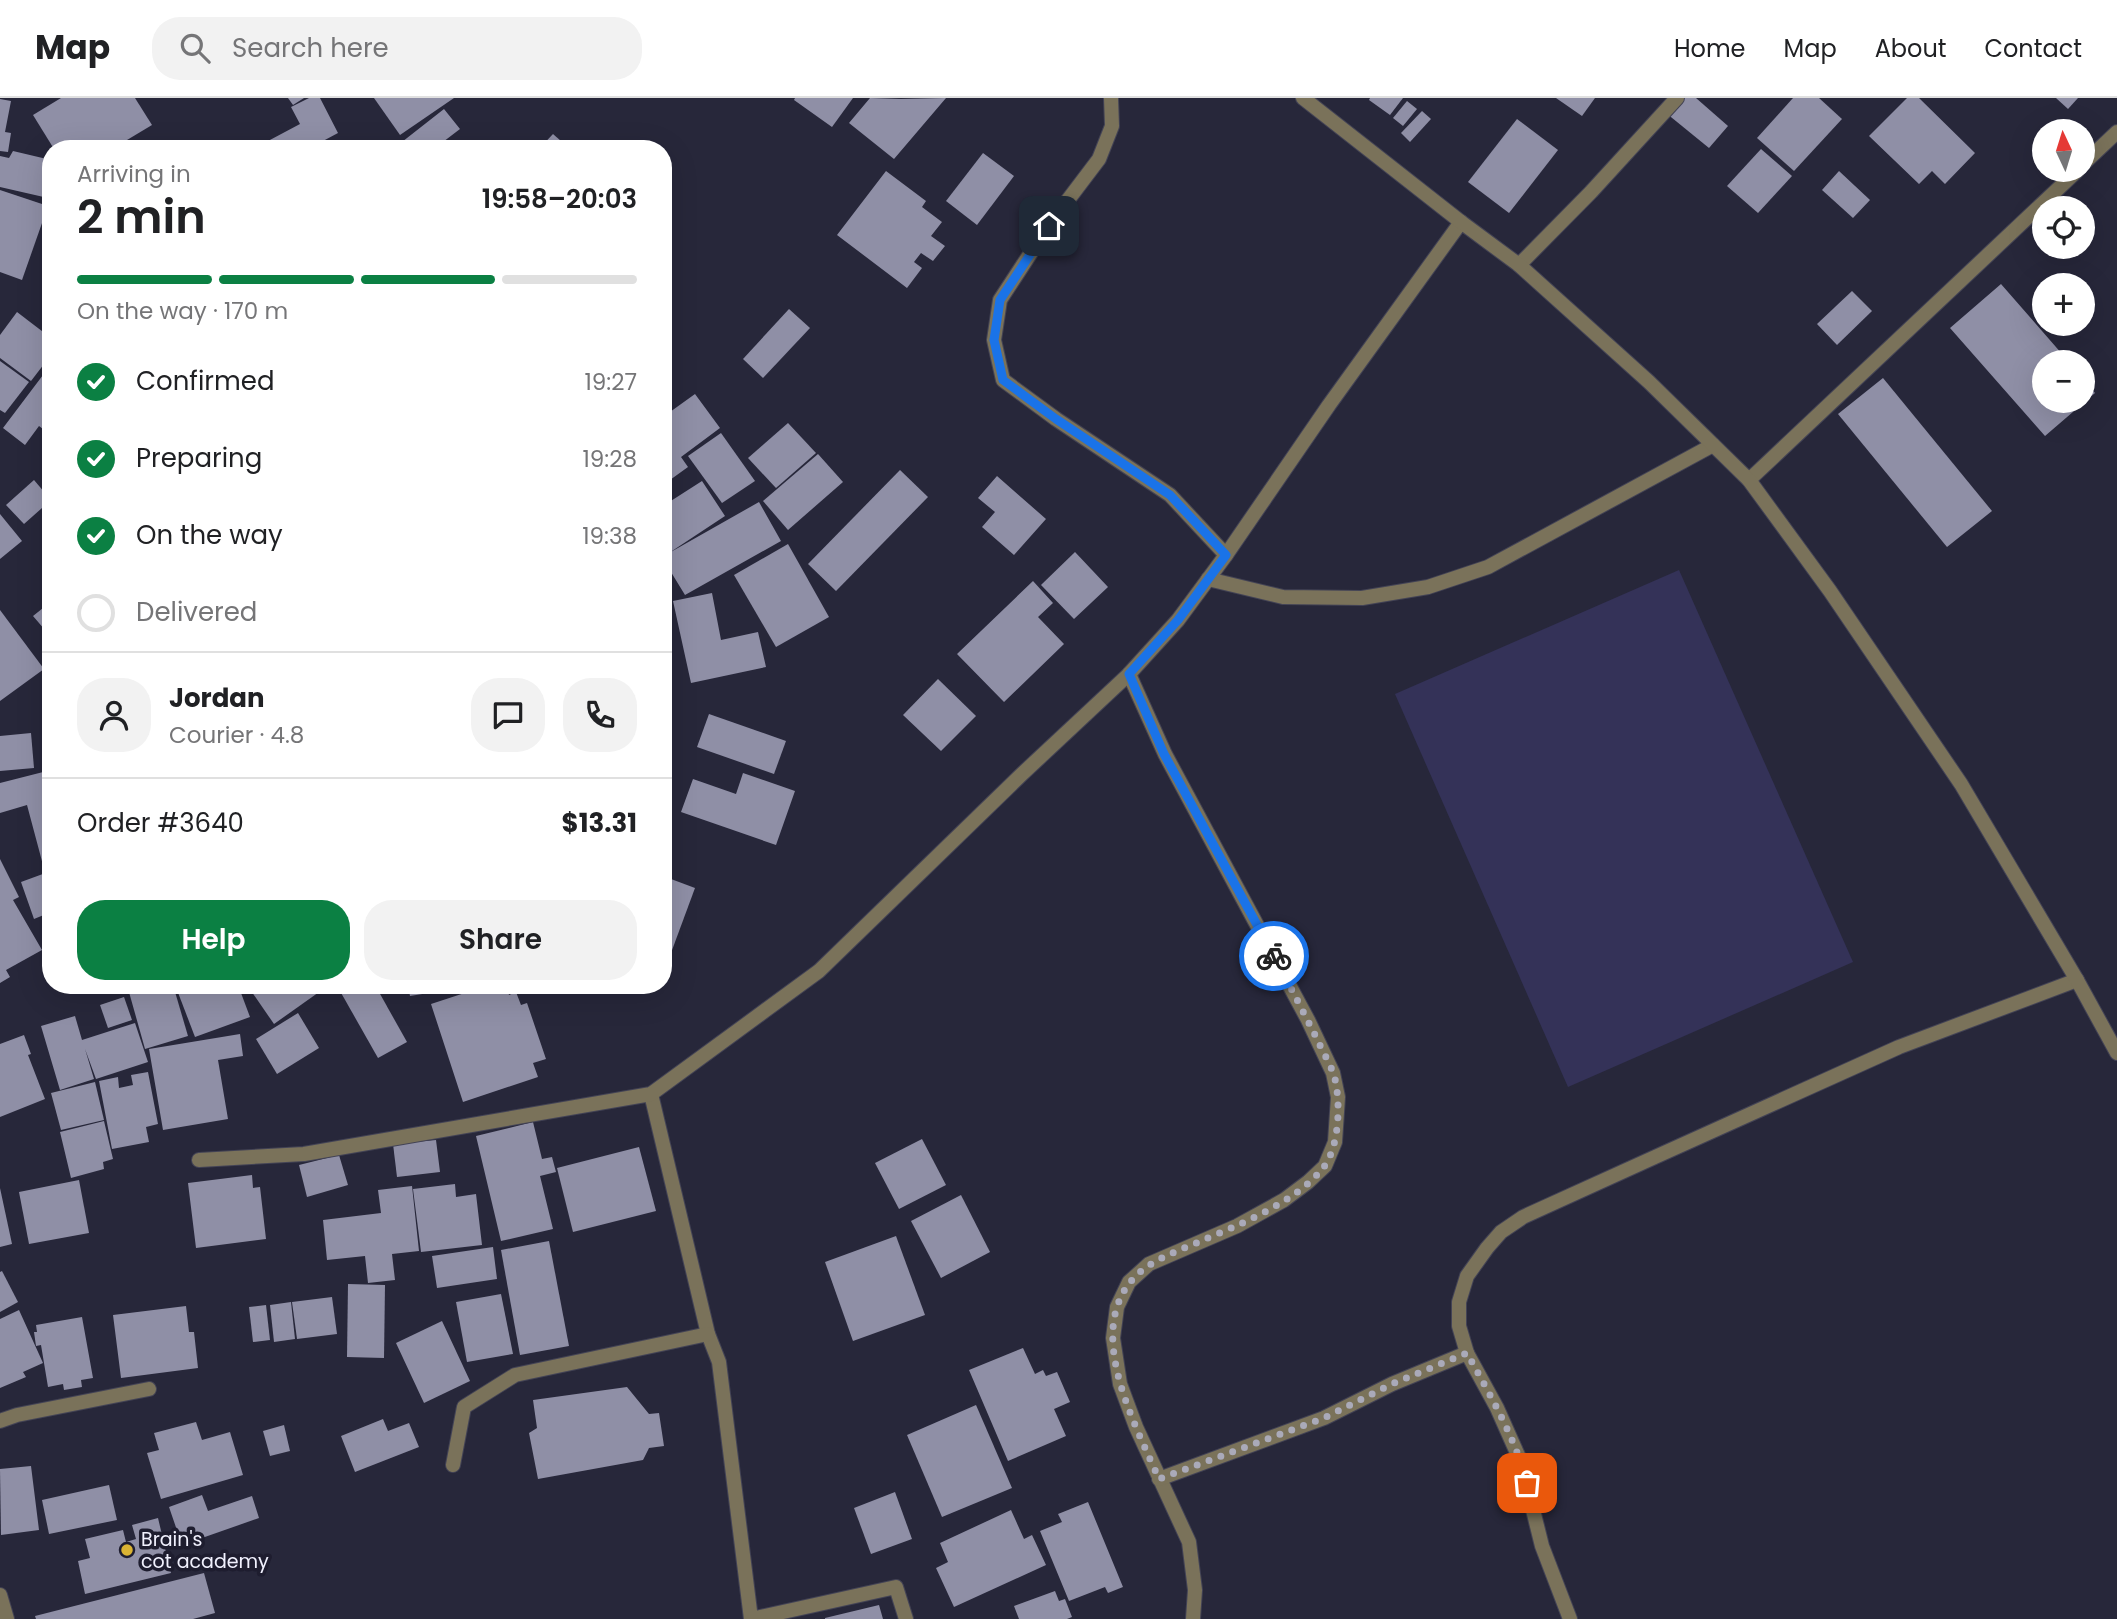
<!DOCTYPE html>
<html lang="en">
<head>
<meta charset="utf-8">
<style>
  body { margin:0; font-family:Poppins,sans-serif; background:#f2f2f2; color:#202124; height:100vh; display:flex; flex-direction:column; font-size:26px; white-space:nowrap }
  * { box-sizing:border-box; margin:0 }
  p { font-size:23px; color:#757577 }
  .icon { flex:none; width:38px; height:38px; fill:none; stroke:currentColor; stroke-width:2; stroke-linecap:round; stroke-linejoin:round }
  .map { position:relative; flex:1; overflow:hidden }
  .drawer { position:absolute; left:42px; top:42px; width:630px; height:854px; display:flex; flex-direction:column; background:#fff; border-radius:28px; box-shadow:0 7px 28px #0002 }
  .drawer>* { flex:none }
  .needle { width:46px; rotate:356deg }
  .buttons { position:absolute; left:2032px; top:21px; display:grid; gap:14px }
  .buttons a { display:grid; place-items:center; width:63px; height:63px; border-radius:50%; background:#fff; box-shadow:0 7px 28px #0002; font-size:35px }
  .pin { position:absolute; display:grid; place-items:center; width:60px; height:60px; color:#fff; margin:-30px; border-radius:14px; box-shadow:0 4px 10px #0006 }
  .courier { position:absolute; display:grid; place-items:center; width:70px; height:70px; margin:-35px; border:5px solid #1a73e8; border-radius:50%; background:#fff; color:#222; box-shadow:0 2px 9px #0007 }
  .overview em { font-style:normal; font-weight:600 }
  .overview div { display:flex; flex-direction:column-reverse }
  .overview { display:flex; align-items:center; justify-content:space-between; height:119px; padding:0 35px }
  h1 { font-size:46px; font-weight:600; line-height:52px }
  .bar { display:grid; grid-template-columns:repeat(4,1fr); gap:10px 7px; align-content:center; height:84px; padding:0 35px }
  .bar i { height:9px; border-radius:5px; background:#e0e0e0 }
  .bar .active { background:#0b8043 }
  .bar p { grid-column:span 4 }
  .line { display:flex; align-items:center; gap:18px; padding:0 35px; border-top:2px solid #e0e0e0 }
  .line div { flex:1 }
  .round { display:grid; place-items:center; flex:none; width:74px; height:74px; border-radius:28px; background:#f2f2f2 }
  ol { padding:0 35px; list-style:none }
  li { display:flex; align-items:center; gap:21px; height:77px }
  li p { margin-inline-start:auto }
  li .icon { padding:7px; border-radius:50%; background:#0b8043; color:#fff; stroke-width:4 }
  li:last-child { color:#757577 }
  li i { width:38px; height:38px; border:4px solid #e0e0e0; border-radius:50% }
  .cta { display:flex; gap:14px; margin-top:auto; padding:14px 35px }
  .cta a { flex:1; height:80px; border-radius:28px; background:#0b8043; color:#fff; font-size:28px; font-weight:600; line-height:80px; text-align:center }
  .cta a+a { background:#f2f2f2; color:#202124 }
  header { display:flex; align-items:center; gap:42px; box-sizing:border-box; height:98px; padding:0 35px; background:#fff; border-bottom:2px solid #e0e0e0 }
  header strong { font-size:33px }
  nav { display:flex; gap:38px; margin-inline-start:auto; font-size:24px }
  .search { width:490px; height:63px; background:#f2f2f2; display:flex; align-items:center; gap:18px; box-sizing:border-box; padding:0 24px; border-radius:28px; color:#757577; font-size:26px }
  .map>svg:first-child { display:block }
  .green { fill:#343258 }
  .building { fill:#8f8fa6 }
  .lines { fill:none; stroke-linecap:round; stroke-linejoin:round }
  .minor-casing { stroke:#434355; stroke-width:16 }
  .tertiary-casing { stroke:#434355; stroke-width:16 }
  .minor { stroke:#7a725a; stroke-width:14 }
  .tertiary { stroke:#7a725a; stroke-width:14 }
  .done { stroke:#aaaab9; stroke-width:7; stroke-dasharray:0 12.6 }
  .route { stroke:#1a73e8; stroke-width:9 }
  .poi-dot { fill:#dab333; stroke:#1e1d2f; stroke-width:2.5 }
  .labels { text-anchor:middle; stroke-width:7; stroke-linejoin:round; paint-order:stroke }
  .poi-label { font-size:19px; fill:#f1f1fe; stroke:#1e1d2f; text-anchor:start }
</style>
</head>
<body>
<header>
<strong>Map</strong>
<div class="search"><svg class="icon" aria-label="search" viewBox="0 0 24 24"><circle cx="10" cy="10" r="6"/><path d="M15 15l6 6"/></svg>Search here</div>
<nav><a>Home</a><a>Map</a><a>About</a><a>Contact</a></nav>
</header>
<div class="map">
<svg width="2117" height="1521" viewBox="0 0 2117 1521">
  <rect width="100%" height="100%" fill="#27273a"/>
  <path class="green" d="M1679 472 1853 864 1568 989 1395 596Z"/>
  <g class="building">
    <path d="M61 0H135L152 27 112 51H54L33 17Z"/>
    <path d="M288 0H304L293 7Z"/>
    <path d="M309 0H320L338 35 308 51H272L268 43 300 26 291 9Z"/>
    <path d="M374 0H454L400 37Z"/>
    <path d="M795 0H853L832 29 794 2Z"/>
    <path d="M870 0 901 1 946 0 894 61 849 25Z"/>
    <path d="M1370 0H1403L1390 17 1369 2Z"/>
    <path d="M1556 0H1595L1582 18Z"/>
    <path d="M1679 0H1696L1728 28 1709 50 1666 15Z"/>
    <path d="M1793 0H1819L1842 21 1794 73 1757 40Z"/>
    <path d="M1907 0H1919L1975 55 1945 86 1932 73 1919 86 1869 38Z"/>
    <path d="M2056 0H2078L2068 11Z"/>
    <path d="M0 1 11 3 5 34 11 35 8 54 0 53Z"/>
    <path d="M1407 3 1417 11 1403 28 1393 20Z"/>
    <path d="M444 11 460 31 439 47 442 51H393Z"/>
    <path d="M1422 13 1431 21 1410 44 1401 35Z"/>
    <path d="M1517 21 1558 52 1509 115 1468 84Z"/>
    <path d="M553 36 570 51H539Z"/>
    <path d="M1761 51 1792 78 1758 115 1727 88Z"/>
    <path d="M13 53 51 62V87L48 100 0 89V58L9 60Z"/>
    <path d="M983 55 1014 78 977 127 946 103Z"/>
    <path d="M886 73 926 103 922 109 942 124 931 138 945 148 933 163 921 155 914 164 922 170 907 190 837 137Z"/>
    <path d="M1839 73 1870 102 1853 120 1822 92Z"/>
    <path d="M0 92 48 108 22 182 0 174Z"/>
    <path d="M2001 186 2069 264H2044V303H2082V280L2095 295 2045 338 1950 230Z"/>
    <path d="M1852 193 1872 213 1837 247 1817 226Z"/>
    <path d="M789 211 810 230 763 280 743 261Z"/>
    <path d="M17 214 51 240V257L31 283 0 260V237Z"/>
    <path d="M0 263 29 284 5 315 0 312Z"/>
    <path d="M43 277 51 283V337L39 328 25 347 3 330Z"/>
    <path d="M1883 280 1992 413 1947 449 1838 316Z"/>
    <path d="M695 296 720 330 681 359 688 369 663 387V319Z"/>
    <path d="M788 325 816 355 776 390 748 360Z"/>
    <path d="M721 335 755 383 722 405 688 358Z"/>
    <path d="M818 356 843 384 788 432 763 403Z"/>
    <path d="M900 372 928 399 836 493 808 466Z"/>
    <path d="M997 378 1046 421 1014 457 982 429 995 414 978 400Z"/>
    <path d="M34 382 51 402 24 426 6 407Z"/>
    <path d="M702 383 725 418 669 455 759 404 781 443 685 497 663 461V408Z"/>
    <path d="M0 416 22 443 0 461Z"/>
    <path d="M788 446 829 519 776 549 734 477Z"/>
    <path d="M1075 454 1108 489 1074 521 1041 487Z"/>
    <path d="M1033 483 1053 505 1038 519 1064 546 1004 604 957 556Z"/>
    <path d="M51 491V539L33 518 48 506 45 497Z"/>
    <path d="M712 495 721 542 758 534 766 569 691 585 673 503Z"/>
    <path d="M0 512 44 571 0 603Z"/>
    <path d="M938 581 976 618 941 653 903 617Z"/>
    <path d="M709 616 786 643 774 676 697 649Z"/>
    <path d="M31 635 34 670 0 673V638Z"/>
    <path d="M51 672V765L43 767 27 707 0 715V685Z"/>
    <path d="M743 675 795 693 776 747 681 714 693 681 736 696Z"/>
    <path d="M0 761 19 799 13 802 42 852 6 872 10 879 0 885Z"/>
    <path d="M51 773V814L34 821 21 784Z"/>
    <path d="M663 778 695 790 668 863 663 861Z"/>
    <path d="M127 887H173L188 938 145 951Z"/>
    <path d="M191 887H238L250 919 195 939 177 892Z"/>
    <path d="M247 887H329L274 926Z"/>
    <path d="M349 887H375L407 944 378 960 340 893Z"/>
    <path d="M408 887H465V889L410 898Z"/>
    <path d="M489 887H506L509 897 516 894 521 907 527 905 546 961 533 965 538 979 463 1004 431 906Z"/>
    <path d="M124 899 132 922 108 930 100 907Z"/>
    <path d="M298 915 319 950 277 976 256 941Z"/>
    <path d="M75 918 82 942 135 925 148 964 96 981 85 951 94 981 60 992 41 928Z"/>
    <path d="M240 936 243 958 218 962 228 1021 163 1032 149 951Z"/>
    <path d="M24 937 31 956 28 957 45 1001 0 1019V946Z"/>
    <path d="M148 974 158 1026 146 1029 149 1044 112 1051 99 983 118 979 119 990 133 987 131 977Z"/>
    <path d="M95 984 104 1022 61 1032 51 995Z"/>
    <path d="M104 1023 113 1061 103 1064 104 1071 71 1080 60 1034Z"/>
    <path d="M533 1024 542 1061 552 1059 556 1074 540 1078 553 1131 501 1143 476 1038Z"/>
    <path d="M922 1041 946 1087 899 1111 875 1065Z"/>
    <path d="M436 1042 440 1074 397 1079 393 1046Z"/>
    <path d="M639 1049 656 1113 573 1134 557 1070Z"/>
    <path d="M339 1057 348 1087 307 1099 299 1067Z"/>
    <path d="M252 1077 253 1090 260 1089 266 1141 196 1150 188 1085Z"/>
    <path d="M79 1082 89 1135 29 1146 19 1094Z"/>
    <path d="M455 1086 456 1099 476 1096 482 1147 421 1154 413 1091Z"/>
    <path d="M412 1088 419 1153 392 1156 395 1182 368 1185 365 1158 327 1162 323 1122 381 1115 378 1092Z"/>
    <path d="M0 1090 12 1146 0 1149Z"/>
    <path d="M961 1097 990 1154 941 1180 911 1123Z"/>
    <path d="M896 1138 925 1217 853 1243 825 1164Z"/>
    <path d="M549 1143 569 1248 520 1257 501 1152Z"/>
    <path d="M493 1149 497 1181 437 1190 432 1158Z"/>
    <path d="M2 1173 18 1204 0 1214V1174Z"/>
    <path d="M348 1186 385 1187 384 1260 347 1259Z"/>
    <path d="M501 1196 513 1256 467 1264 456 1204Z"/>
    <path d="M332 1199 337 1236 297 1241 292 1204Z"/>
    <path d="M291 1204 295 1241 274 1244 270 1207Z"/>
    <path d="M266 1207 270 1242 253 1244 249 1209Z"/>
    <path d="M186 1208 189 1234H194L198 1270 121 1280 113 1217Z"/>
    <path d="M19 1212 43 1265 23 1274 26 1279 0 1290V1221Z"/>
    <path d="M82 1219 93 1280 81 1282 82 1289 64 1292 63 1286 48 1289 41 1247 36 1248 34 1234H37L36 1227Z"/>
    <path d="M442 1223 470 1283 424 1305 396 1245Z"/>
    <path d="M1023 1250 1035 1276 1043 1272 1046 1278 1057 1274 1070 1304 1054 1311 1066 1338 1008 1363 969 1272Z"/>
    <path d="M627 1289 649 1316 659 1315 664 1348 649 1350 643 1362 538 1381 529 1335 537 1330 533 1302Z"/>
    <path d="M976 1307 1012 1390 942 1419 907 1337Z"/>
    <path d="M383 1321 388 1333 409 1325 419 1349 355 1374 341 1338Z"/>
    <path d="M196 1324 202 1342 230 1334 243 1377 161 1401 147 1355 159 1352 154 1335Z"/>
    <path d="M284 1327 290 1353 270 1358 263 1333Z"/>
    <path d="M31 1368 39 1432 1 1437 0 1371Z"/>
    <path d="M109 1387 117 1422 49 1436 42 1402Z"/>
    <path d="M895 1394 912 1441 871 1456 854 1410Z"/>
    <path d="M202 1397 208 1413 252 1398 259 1420 182 1447 169 1409Z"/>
    <path d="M1088 1404 1123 1489 1108 1495 1105 1489 1069 1503 1040 1433 1062 1424 1058 1416Z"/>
    <path d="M1011 1412 1024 1441 1032 1437 1046 1467 954 1509 936 1470 948 1464 940 1445Z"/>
    <path d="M158 1420 171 1475 85 1496 78 1463 90 1460 85 1441 123 1432 126 1444 136 1441 132 1427Z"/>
    <path d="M204 1475 215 1515 193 1521H36L35 1518Z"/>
    <path d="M1055 1493 1059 1503 1065 1501 1072 1519 1067 1521H1019L1014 1508Z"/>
    <path d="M879 1507 883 1521H825V1520Z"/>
  </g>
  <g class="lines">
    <defs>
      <g id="minor">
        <path d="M1111 0 1112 28 1099 61 1049 127 1000 202 994 242 1003 282 1056 321 1170 397 1226 457"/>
        <path d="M2082 67 2117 34"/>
        <path d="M1519 167 1591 94 1677 0"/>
        <path d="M1749 382 2078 72"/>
        <path d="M1208 481 1283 499 1362 500 1428 489 1488 469 1713 347"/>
        <path d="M1129 576 1165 656 1308 922 1333 975 1338 999 1335 1044 1325 1068 1308 1084 1284 1102 1237 1128 1149 1166 1129 1184 1117 1209 1113 1240 1120 1286 1136 1329 1189 1444 1195 1492 1193 1521"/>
        <path d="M651 996 708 1236 719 1264 751 1521 896 1489 906 1521"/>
        <path d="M199 1062 304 1056 651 996 819 873 1022 676 1129 576 1178 522 1226 457 1329 307 1461 124"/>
        <path d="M0 1323 17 1317 149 1291"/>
        <path d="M453 1367 464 1309 515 1277 708 1236"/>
        <path d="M1159 1381 1324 1320 1392 1286 1467 1255"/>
        <path d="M0 1497 7 1521"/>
        <path d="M1570 1521 1542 1448 1521 1364 1497 1310 1467 1255 1459 1228V1204L1467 1178 1487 1150 1501 1134 1523 1119 1655 1059 1899 949 2077 882"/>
      </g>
      <path id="tertiary" d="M1303 0 1461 124 1519 167 1649 284 1749 382 1830 493 1961 686 2077 882 2117 955"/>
    </defs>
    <use href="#minor" class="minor-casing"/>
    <use href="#tertiary" class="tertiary-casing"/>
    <use href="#minor" class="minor"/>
    <use href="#tertiary" class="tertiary"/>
  </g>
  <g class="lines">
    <path class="done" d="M1274 858C1289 886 1304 915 1318 943 1323 954 1330 966 1334 977 1341 1002 1340 1049 1323 1070 1296 1104 1241 1126 1201 1143 1166 1158 1130 1168 1117 1209 1100 1262 1138 1333 1159 1381L1324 1320 1392 1286 1467 1255C1490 1297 1515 1339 1527 1385"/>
    <path class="route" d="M1049 128 1000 202 994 242 1003 282 1056 321 1170 397 1226 457 1178 522 1129 576 1164 656 1274 858"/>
  </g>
  <circle class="poi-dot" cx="127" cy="1452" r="7"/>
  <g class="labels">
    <g class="poi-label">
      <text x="141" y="1448">Brain's<tspan x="141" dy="22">cot academy</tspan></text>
    </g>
  </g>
</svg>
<div class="buttons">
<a><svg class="needle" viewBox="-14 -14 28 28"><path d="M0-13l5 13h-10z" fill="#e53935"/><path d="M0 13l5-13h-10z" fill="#757577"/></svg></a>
<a><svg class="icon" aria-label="locate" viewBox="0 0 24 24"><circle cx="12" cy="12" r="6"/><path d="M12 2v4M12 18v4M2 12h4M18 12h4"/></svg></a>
<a>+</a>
<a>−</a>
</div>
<div class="pin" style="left:1527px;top:1385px;background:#ea580c"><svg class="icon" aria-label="bag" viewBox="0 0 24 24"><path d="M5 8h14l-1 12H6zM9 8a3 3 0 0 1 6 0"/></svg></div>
<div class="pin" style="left:1049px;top:128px;background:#1f2937"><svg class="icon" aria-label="home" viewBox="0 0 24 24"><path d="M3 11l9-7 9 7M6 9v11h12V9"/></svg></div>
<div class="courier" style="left:1274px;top:858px"><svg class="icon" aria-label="bike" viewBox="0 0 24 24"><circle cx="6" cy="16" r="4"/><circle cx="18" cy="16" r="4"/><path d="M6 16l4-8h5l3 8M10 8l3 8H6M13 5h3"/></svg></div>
<section class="drawer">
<div class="overview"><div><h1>2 min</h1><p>Arriving in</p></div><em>19:58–20:03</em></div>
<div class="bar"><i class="active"></i><i class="active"></i><i class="active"></i><i></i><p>On the way · 170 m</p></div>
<ol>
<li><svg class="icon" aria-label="check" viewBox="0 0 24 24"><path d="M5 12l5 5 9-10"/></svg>Confirmed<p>19:27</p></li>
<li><svg class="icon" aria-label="check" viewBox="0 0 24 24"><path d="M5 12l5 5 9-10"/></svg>Preparing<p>19:28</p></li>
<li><svg class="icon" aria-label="check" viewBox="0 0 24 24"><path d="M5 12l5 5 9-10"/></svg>On the way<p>19:38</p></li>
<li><i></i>Delivered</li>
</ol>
<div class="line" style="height:126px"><a class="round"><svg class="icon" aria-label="person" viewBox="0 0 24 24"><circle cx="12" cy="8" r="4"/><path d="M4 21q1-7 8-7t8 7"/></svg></a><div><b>Jordan</b><p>Courier · 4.8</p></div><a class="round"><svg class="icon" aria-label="chat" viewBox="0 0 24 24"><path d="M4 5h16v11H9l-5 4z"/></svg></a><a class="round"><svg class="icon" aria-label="phone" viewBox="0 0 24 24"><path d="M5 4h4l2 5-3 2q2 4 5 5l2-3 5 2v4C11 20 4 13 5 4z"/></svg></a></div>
<div class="line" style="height:91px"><div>Order #3640</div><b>$13.31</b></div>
<div class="cta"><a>Help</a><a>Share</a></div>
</section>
</div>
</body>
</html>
